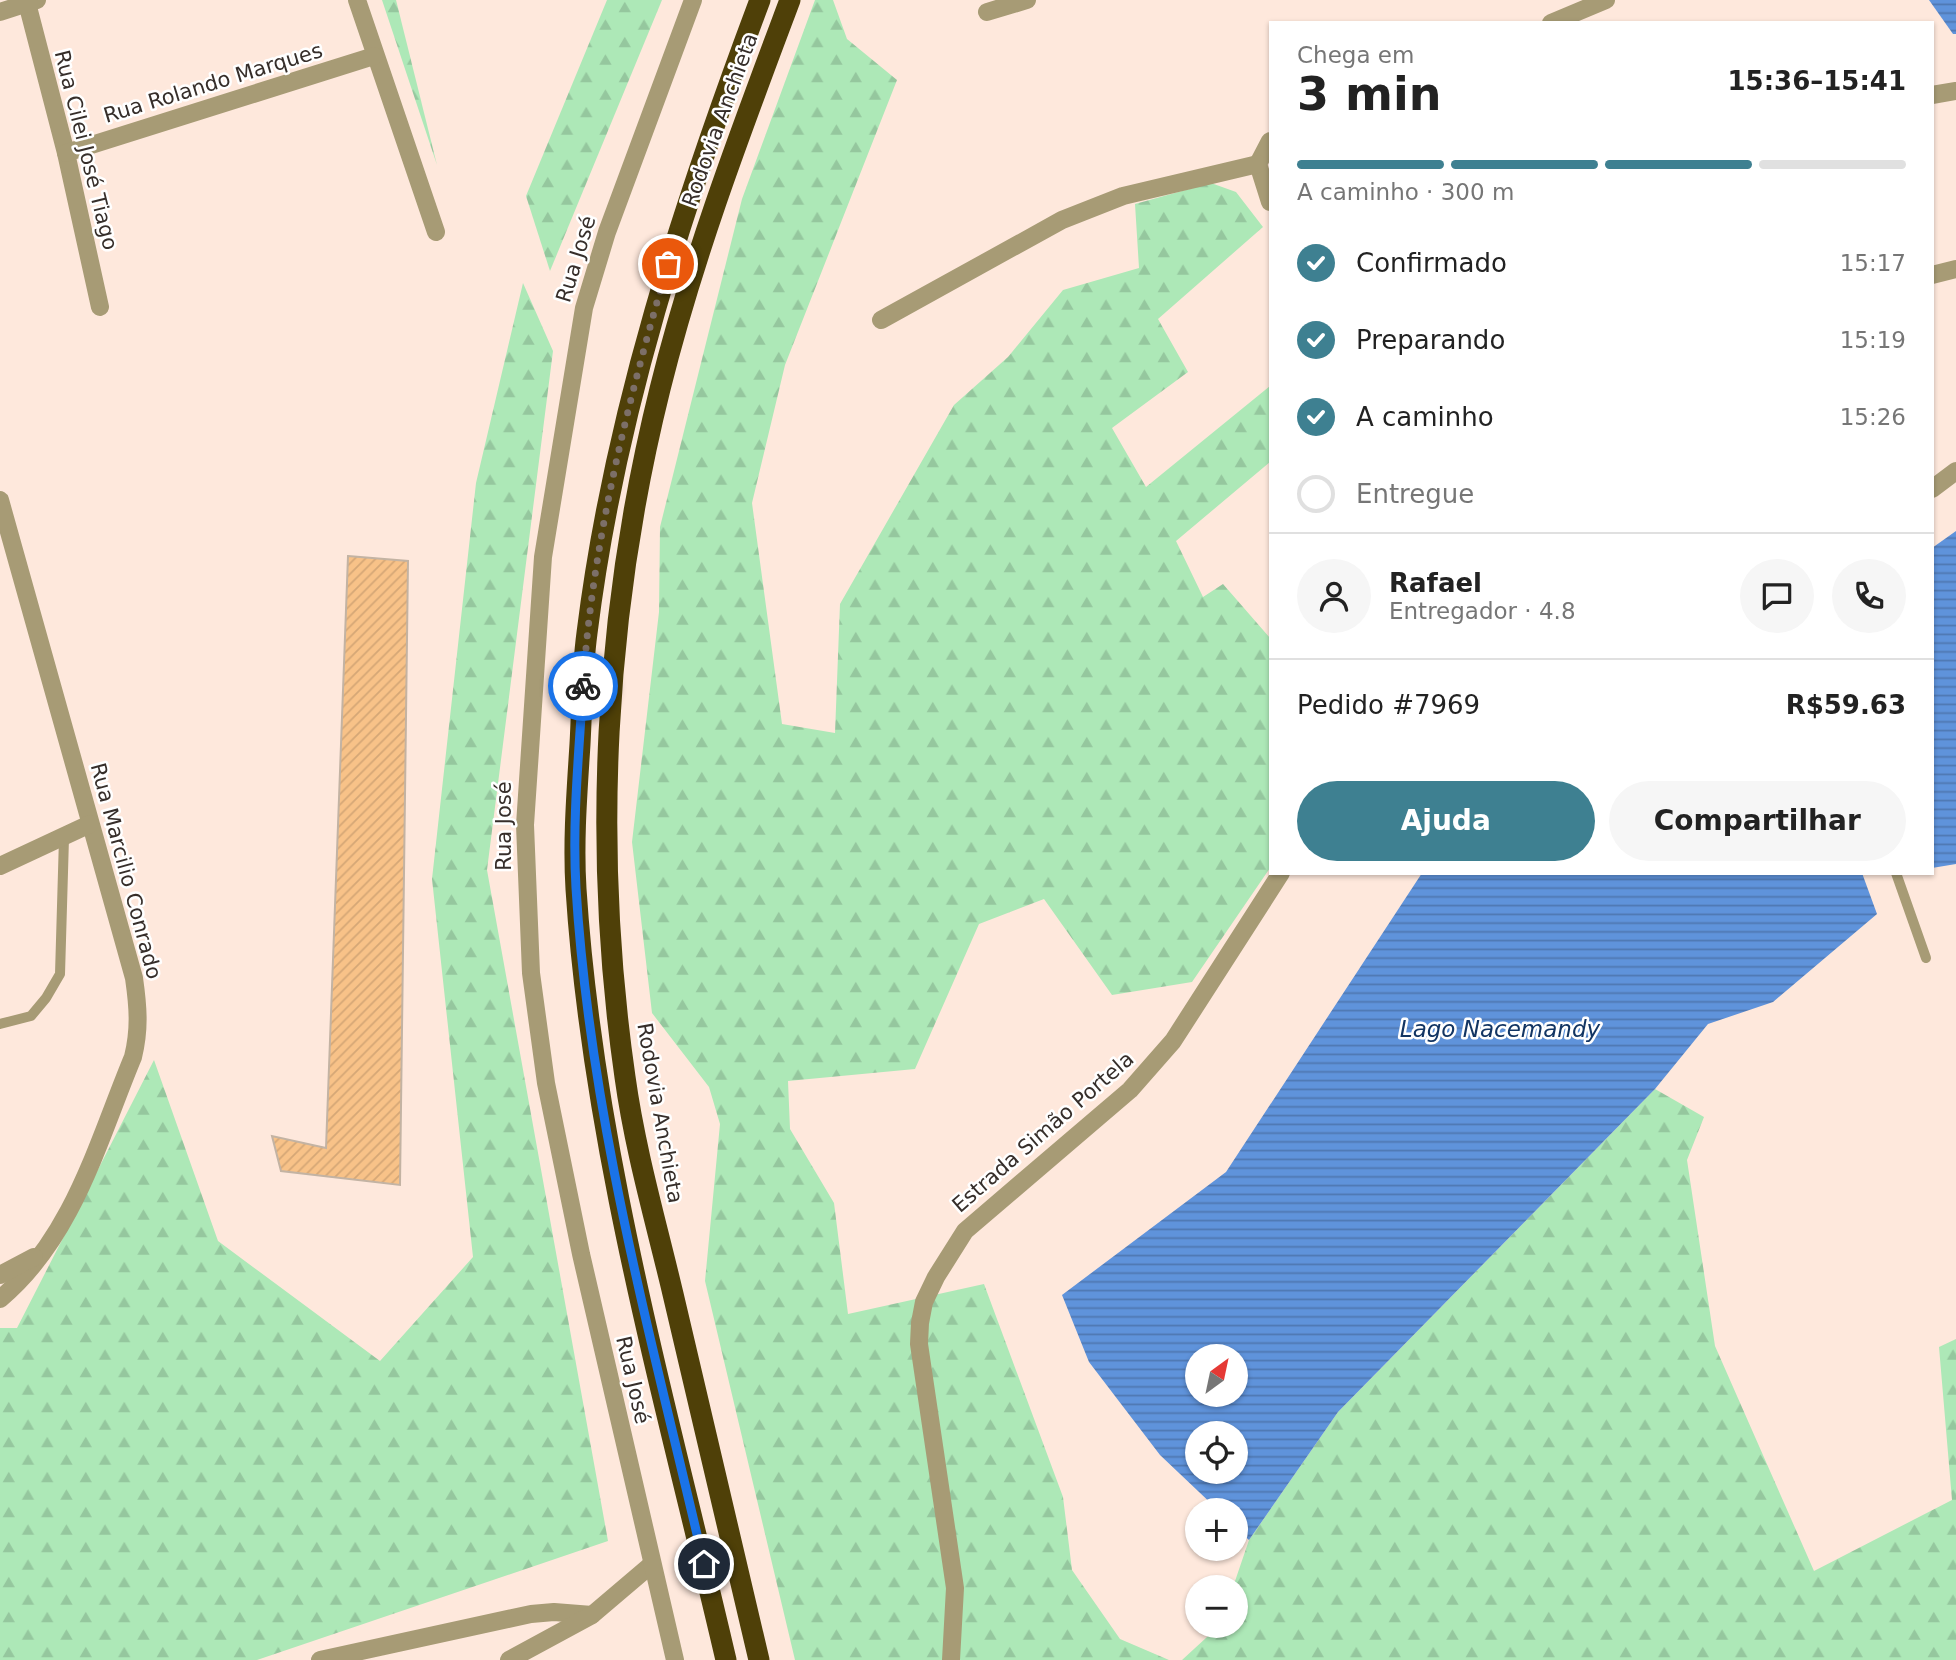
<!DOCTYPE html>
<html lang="pt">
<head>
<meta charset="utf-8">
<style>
  body { margin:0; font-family:"DejaVu Sans",sans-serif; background:#f6f6f6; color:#222; height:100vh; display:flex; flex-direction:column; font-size:26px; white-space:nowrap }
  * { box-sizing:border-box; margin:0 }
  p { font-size:23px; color:#767676 }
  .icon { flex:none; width:38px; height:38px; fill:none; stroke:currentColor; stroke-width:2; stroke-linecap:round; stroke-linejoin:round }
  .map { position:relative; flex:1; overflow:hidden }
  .panel { position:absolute; left:1269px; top:21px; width:665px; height:854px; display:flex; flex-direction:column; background:#fff; border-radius:0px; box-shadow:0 2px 5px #0004 }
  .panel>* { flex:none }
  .needle { width:46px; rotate:33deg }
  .buttons { position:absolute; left:1185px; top:1344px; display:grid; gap:14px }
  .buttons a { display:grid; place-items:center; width:63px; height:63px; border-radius:50%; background:#fff; box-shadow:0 2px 5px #0004; font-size:35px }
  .pin { position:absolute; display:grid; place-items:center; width:60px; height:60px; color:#fff; margin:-30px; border:4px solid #fff; border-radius:50%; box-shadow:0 2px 7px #0007 }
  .courier { position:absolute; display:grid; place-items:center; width:70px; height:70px; margin:-35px; border:5px solid #1a73e8; border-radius:50%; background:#fff; color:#222; box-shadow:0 2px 9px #0007 }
  .overview em { font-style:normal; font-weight:700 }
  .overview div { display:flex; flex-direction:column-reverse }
  .overview { display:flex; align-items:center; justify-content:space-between; height:119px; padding:0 28px }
  h1 { font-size:46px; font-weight:700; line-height:52px }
  .bar { display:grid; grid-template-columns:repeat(4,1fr); gap:10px 7px; align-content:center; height:84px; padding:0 28px }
  .bar i { height:9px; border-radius:5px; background:#e0e0e0 }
  .bar .active { background:#3e8091 }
  .bar p { grid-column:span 4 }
  .line { display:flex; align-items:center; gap:18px; padding:0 28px; border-top:2px solid #e0e0e0 }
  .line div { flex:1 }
  .round { display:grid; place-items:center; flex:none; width:74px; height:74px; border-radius:37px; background:#f6f6f6 }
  ol { padding:0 28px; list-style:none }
  li { display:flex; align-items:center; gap:21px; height:77px }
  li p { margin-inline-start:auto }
  li .icon { padding:7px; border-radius:50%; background:#3e8091; color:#fff; stroke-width:4 }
  li:last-child { color:#767676 }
  li i { width:38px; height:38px; border:4px solid #e0e0e0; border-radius:50% }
  .primary-button { display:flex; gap:14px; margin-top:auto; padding:14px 28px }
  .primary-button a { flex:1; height:80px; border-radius:42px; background:#3e8091; color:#fff; font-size:28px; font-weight:700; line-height:80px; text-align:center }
  .primary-button a+a { background:#f6f6f6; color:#222 }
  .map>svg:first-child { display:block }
  .forest { fill:url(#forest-firs) }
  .water { fill:url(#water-rules); fill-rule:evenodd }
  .building { fill:url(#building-hatch); stroke:#c3b3a3; stroke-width:2 }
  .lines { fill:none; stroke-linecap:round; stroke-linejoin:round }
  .lane { stroke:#a79b75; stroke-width:10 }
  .street { stroke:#a79b75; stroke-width:18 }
  .highway { stroke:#4f4008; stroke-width:21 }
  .done { stroke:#7c6f68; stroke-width:7; stroke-dasharray:0 12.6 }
  .route { stroke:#1a73e8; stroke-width:9 }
  .labels { text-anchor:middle; stroke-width:5; stroke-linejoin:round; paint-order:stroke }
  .street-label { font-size:21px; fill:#362e2a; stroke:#fff }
  .water-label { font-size:23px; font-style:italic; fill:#123563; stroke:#fff }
</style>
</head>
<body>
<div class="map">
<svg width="1956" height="1660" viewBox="0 0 1956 1660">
  <defs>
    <pattern id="forest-firs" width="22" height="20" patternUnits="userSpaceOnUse" patternTransform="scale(1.75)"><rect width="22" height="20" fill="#ade8b7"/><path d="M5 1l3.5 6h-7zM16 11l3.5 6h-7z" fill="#95c79e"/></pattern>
    <pattern id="water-rules" width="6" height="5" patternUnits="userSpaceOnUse" patternTransform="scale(1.75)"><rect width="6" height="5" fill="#5f93db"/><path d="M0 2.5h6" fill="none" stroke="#4f78b2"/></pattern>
    <pattern id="building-hatch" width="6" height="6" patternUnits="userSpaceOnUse" patternTransform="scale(1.75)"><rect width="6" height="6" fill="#f8c288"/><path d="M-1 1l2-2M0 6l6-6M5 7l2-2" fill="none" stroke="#d5a776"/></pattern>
  </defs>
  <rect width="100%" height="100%" fill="#fee8dc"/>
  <g class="forest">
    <path d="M382 0H396L437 165Z"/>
    <path d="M607 0H662L550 271 526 196Z"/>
    <path d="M815 0H833L847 39 897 80 785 365 752 503 782 724 835 733 840 604 954 405 1008 357 1063 290 1139 268 1135 204 1211 183 1236 192 1263 227 1158 319 1188 372 1112 428 1146 487 1270 386V462L1176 541 1203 597 1223 584 1270 638V868L1192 982 1112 995 1044 899 979 924 915 1069 788 1081 790 1129 834 1203 848 1314 984 1284 1063 1497 1072 1570 1120 1639 1169 1660H795L705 1281 720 1124 709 1087 652 1013 632 842 659 612 660 527 742 199Z"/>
    <path d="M523 283 553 351 487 870 608 1541 257 1660H0V1328H17L154 1060 218 1241 380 1361 473 1257 432 879 476 483Z"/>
    <path d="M1655 1089 1704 1117 1687 1160 1715 1346 1814 1571 1952 1500 1939 1347 1956 1339V1660H1182L1219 1626H1236V1587H1233L1249 1540 1338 1412Z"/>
  </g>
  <g class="water">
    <path d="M1929 0H1956V34H1953Z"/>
    <path d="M1956 531V864L1932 868V548Z"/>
    <path d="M1422 873H1862L1877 914 1773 1002 1708 1024 1655 1089 1338 1412 1249 1540 1236 1528V1510H1218L1160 1455 1089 1362 1062 1295 1226 1172ZM1197 1356H1236V1395H1197ZM1236 1433V1472H1197V1433Z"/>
  </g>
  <path class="building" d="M348 556 408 561 400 1185 281 1171 272 1136 326 1148Z"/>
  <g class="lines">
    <g class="lane">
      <path d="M1896 873 1926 958"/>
      <path d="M0 1024 31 1016 46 998 60 974 64 838"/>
    </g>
    <g class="street">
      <path d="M357 0 436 232"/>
      <path d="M27 3 66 153 100 307"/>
      <path d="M0 12 37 0"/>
      <path d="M987 12 1027 0"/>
      <path d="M1551 23 1606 0"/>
      <path d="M1932 95 1956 91"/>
      <path d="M1270 141 1258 164 1270 202"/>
      <path d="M66 153 374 56"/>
      <path d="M1932 275 1956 269"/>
      <path d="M881 320 1062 220 1123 196 1258 164"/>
      <path d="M1932 489 1956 471"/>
      <path d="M0 500 134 978C138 1006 140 1029 133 1057 98 1141 73 1238 0 1299"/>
      <path d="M0 866 90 824"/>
      <path d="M0 1275 34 1257"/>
      <path d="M320 1660 531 1614 554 1612 592 1615"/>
      <path d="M509 1660 592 1615 652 1564"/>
      <path d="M675 1660 581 1254 546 1083 531 973 525 825 543 557 584 308 607 232 693 0"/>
      <path d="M951 1660 955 1588 919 1344 920 1323 924 1302 936 1277 965 1231 1130 1090 1173 1041 1281 873"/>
    </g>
    <g class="highway">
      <path d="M726 1660C667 1406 593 1151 576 889 573 841 577 792 580 744 582 707 582 670 587 633 614 415 683 205 760 0"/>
      <path d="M759 1660C730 1538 701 1416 673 1294 656 1222 635 1150 625 1077 592 847 604 614 660 389 693 256 742 128 790 0"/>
    </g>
  </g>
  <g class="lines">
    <path class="done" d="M583 686C592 543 628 401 668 264"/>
    <path class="route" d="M583 686C579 753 572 821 576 888 590 1118 652 1341 704 1564"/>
  </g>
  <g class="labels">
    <g class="street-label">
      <text transform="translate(213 83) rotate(-17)" y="7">Rua Rolando Marques</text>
      <text transform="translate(720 120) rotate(-70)" y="7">Rodovia Anchieta</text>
      <text transform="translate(86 150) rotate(76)" y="7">Rua Cilei José Tiago</text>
      <text transform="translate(576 259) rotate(-73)" y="7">Rua José</text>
      <text transform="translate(504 826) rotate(-90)" y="7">Rua José</text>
      <text transform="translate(126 871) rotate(75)" y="7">Rua Marcilio Conrado</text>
      <text transform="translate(660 1113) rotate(80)" y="7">Rodovia Anchieta</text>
      <text transform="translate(1043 1132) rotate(-41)" y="7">Estrada Simão Portela</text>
      <text transform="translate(633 1380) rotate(77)" y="7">Rua José</text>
    </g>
    <g class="water-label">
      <text x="1500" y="1037">Lago Nacemandy</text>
    </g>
  </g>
</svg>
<div class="buttons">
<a><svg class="needle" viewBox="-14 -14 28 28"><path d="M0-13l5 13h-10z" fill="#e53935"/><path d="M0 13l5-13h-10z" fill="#767676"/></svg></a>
<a><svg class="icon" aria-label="locate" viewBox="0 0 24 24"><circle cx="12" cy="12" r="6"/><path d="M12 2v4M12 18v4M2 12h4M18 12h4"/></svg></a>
<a>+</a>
<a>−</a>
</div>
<div class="pin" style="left:668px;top:264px;background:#ea580c"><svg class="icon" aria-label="bag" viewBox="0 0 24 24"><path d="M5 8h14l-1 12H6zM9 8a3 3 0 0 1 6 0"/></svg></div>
<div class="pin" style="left:704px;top:1564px;background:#1f2937"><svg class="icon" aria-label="home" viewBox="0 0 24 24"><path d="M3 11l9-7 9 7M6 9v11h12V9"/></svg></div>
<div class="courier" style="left:583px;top:686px"><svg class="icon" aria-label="bike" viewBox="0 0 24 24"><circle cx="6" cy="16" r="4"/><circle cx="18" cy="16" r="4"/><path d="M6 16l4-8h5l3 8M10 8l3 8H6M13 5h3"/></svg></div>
<section class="panel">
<div class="overview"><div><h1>3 min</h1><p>Chega em</p></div><em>15:36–15:41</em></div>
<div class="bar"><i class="active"></i><i class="active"></i><i class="active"></i><i></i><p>A caminho · 300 m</p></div>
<ol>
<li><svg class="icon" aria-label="check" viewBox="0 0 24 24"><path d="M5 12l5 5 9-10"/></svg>Confirmado<p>15:17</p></li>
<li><svg class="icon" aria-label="check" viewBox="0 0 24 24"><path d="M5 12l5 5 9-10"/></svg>Preparando<p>15:19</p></li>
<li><svg class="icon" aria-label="check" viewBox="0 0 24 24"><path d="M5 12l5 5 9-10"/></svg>A caminho<p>15:26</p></li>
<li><i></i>Entregue</li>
</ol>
<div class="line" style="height:126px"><a class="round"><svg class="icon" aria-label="person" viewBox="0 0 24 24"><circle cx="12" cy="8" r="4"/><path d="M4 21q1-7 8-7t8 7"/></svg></a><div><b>Rafael</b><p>Entregador · 4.8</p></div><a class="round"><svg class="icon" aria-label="chat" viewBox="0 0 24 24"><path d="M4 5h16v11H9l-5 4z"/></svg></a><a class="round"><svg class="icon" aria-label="phone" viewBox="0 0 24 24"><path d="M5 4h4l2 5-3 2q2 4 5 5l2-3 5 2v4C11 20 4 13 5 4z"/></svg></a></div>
<div class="line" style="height:91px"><div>Pedido #7969</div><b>R$59.63</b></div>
<div class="primary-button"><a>Ajuda</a><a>Compartilhar</a></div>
</section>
</div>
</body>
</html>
